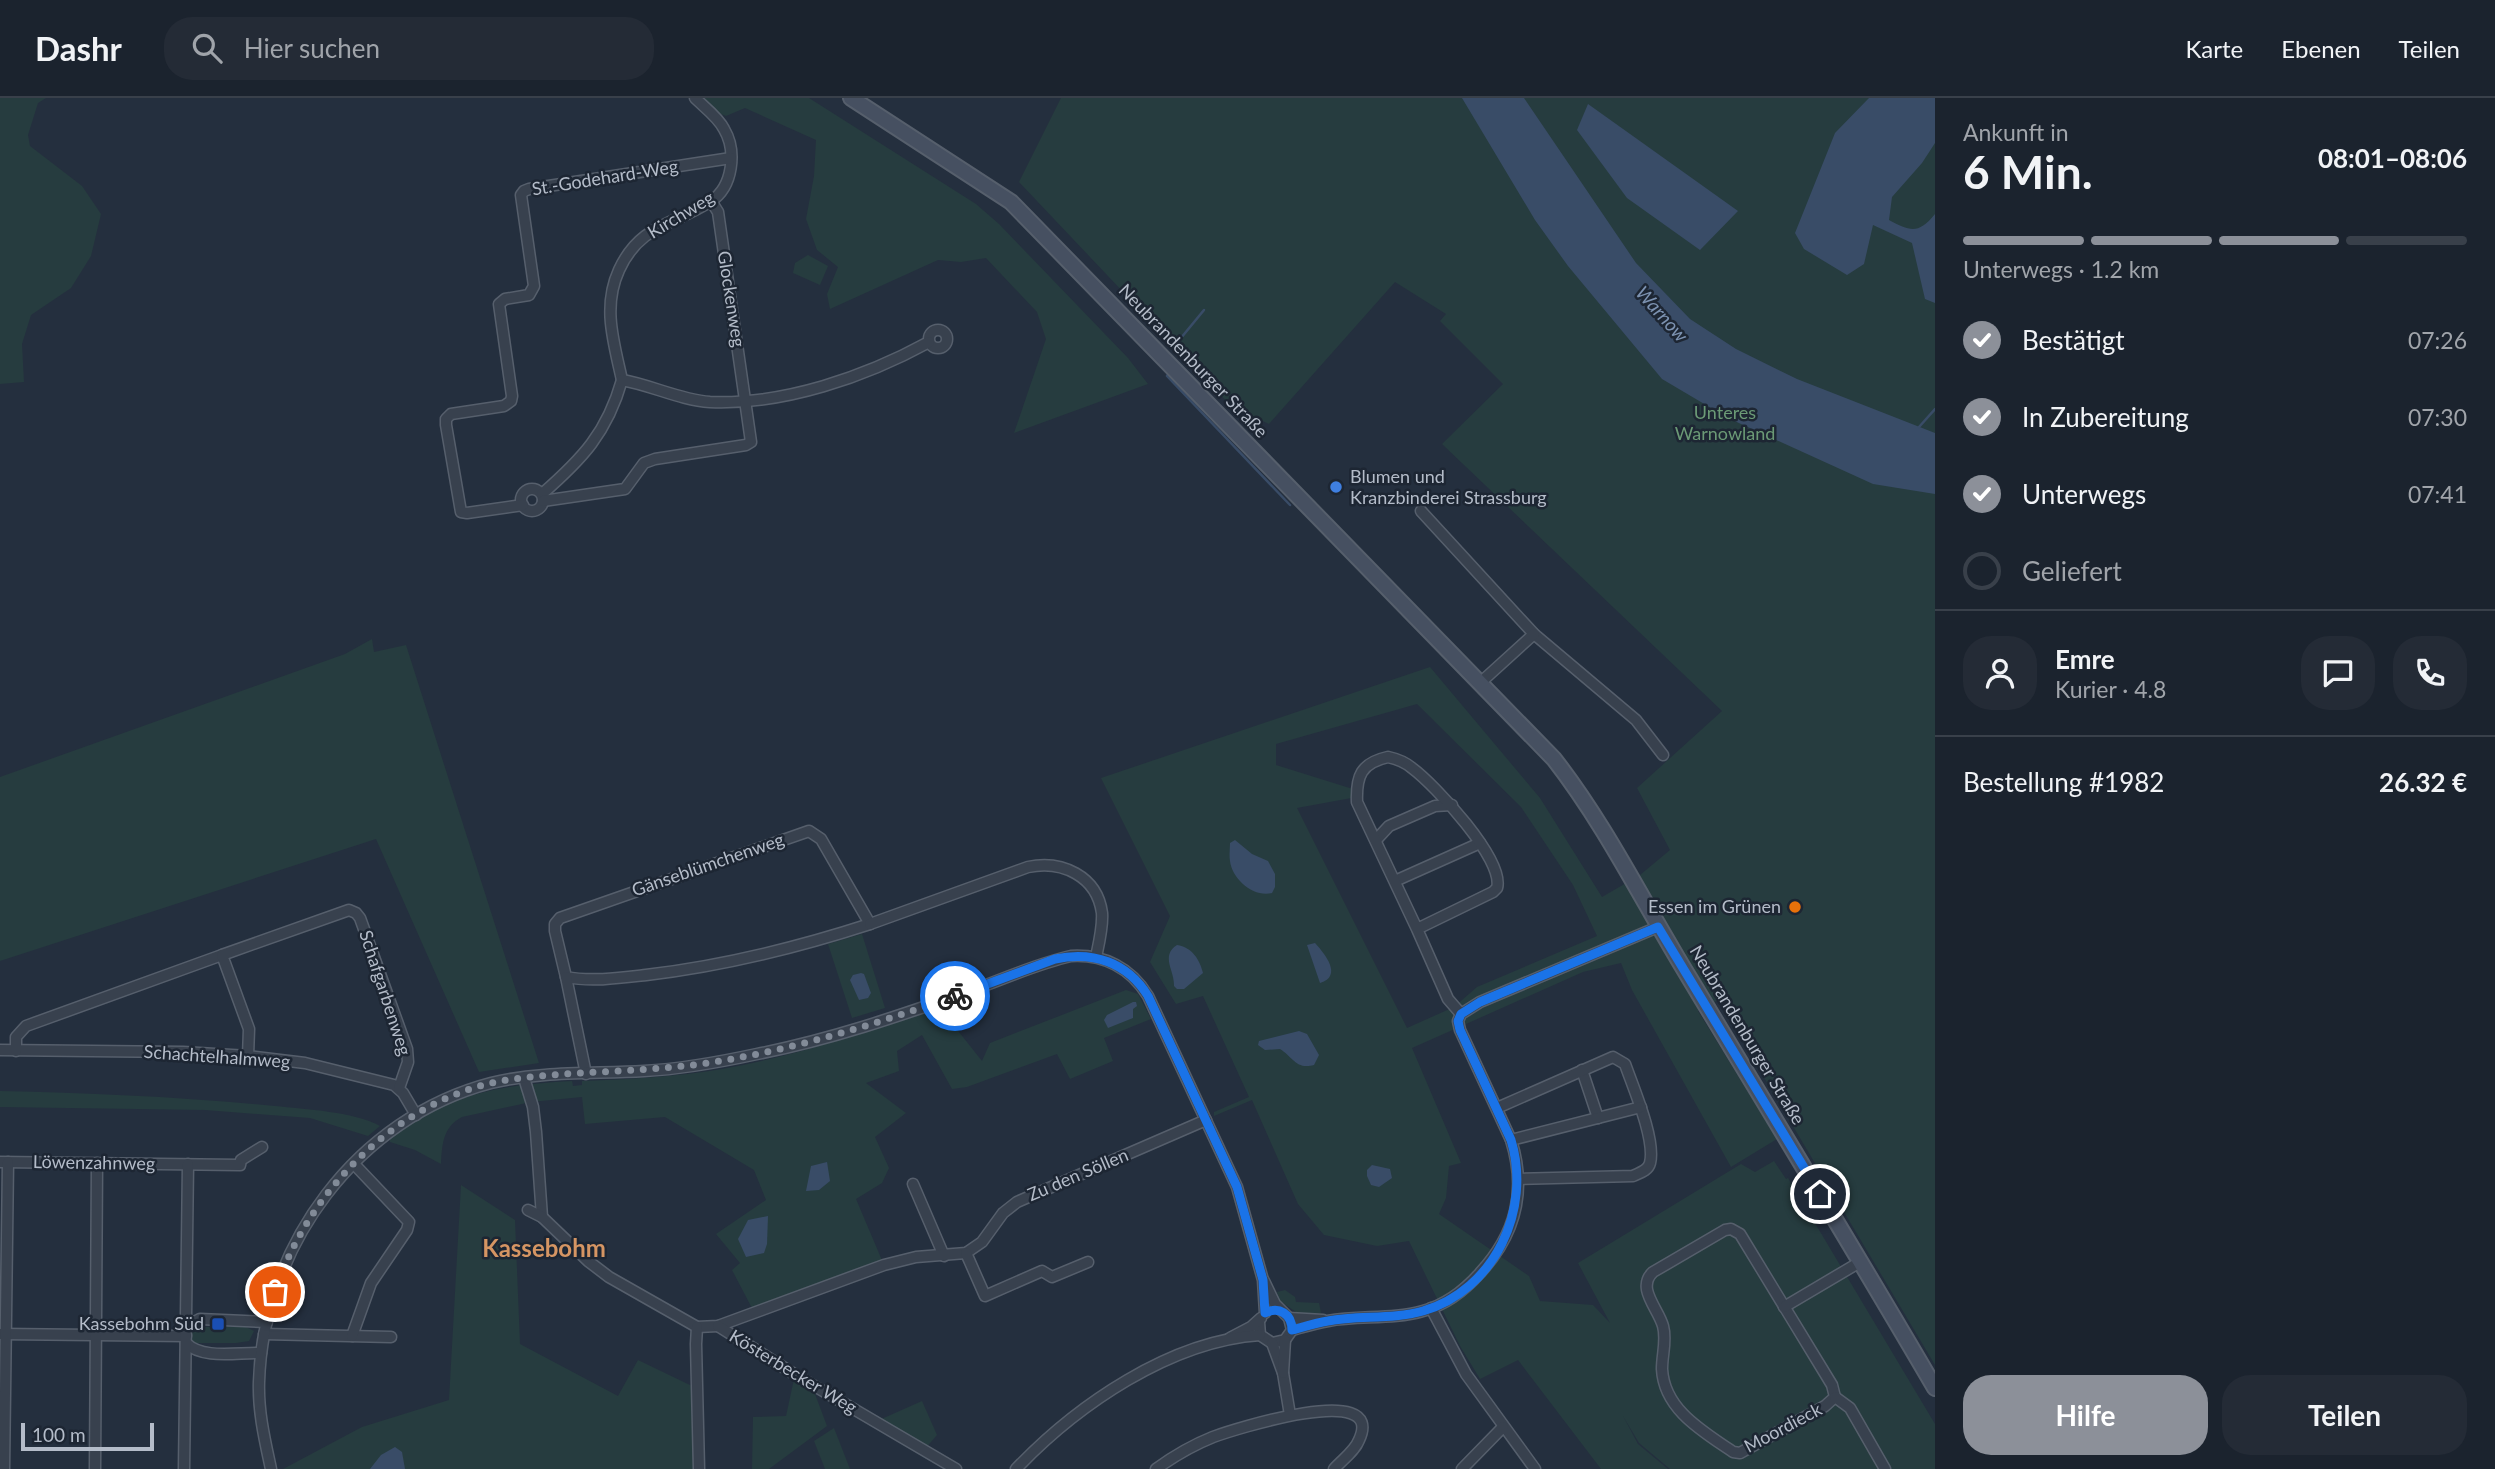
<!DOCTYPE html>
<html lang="de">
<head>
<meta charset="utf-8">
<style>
  body { margin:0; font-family:Lato,sans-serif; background:#242b36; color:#f1f3f6; height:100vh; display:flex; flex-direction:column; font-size:26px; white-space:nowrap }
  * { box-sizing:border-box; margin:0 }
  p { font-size:23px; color:#a0a4aa }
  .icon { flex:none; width:38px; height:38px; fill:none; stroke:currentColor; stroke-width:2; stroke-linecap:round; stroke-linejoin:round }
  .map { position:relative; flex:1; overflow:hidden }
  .panel { display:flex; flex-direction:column; background:#1b232e; width:560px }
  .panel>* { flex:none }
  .scale { position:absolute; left:21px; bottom:18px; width:133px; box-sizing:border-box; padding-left:7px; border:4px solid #b4bcc9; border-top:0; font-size:19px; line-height:24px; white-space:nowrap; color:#b4bcc9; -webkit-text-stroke:5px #1d2633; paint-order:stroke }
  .pin { position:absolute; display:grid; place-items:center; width:60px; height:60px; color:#fff; margin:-30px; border:4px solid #fff; border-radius:50%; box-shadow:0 2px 7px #0007 }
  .courier { position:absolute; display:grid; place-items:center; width:70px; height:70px; margin:-35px; border:5px solid #1a73e8; border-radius:50%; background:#fff; color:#222; box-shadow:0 2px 9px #0007 }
  .head em { font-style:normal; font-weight:700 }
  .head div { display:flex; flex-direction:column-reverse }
  .head { display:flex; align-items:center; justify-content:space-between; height:119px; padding:0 28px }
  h1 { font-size:46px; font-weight:700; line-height:52px }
  .bar { display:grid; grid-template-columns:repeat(4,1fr); gap:10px 7px; align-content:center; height:84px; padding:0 28px }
  .bar i { height:9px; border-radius:5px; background:#39404a }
  .bar .active { background:#8c9099 }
  .bar p { grid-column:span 4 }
  .line { display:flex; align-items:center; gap:18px; padding:0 28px; border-top:2px solid #39404a }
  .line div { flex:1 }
  .round { display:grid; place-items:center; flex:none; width:74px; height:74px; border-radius:28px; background:#242b36 }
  ol { padding:0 28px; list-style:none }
  li { display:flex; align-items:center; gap:21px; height:77px }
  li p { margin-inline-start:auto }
  li .icon { padding:7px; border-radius:50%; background:#8c9099; color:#fff; stroke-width:4 }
  li:last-child { color:#a0a4aa }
  li i { width:38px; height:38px; border:4px solid #39404a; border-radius:50% }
  .primary-button { display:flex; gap:14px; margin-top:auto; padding:14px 28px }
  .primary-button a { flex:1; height:80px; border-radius:28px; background:#8c9099; color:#fff; font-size:28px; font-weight:700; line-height:80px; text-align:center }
  .primary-button a+a { background:#242b36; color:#f1f3f6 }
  header { display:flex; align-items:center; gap:42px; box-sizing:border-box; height:98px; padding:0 35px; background:#1b232e; border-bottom:2px solid #39404a }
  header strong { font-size:33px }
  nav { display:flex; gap:38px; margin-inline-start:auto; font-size:24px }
  .search { width:490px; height:63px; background:#242b36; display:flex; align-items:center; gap:18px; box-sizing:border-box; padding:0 24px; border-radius:28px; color:#a0a4aa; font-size:26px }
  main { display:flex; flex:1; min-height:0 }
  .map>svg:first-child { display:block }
  .green { fill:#263c3f; fill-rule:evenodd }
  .water { fill:#394c67 }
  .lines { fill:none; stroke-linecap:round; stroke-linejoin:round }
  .stream { stroke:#394c67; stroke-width:2.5 }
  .street-casing { stroke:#565f6c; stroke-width:13 }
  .secondary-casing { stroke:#565f6c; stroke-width:18 }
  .street { stroke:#38414e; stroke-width:10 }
  .secondary { stroke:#465061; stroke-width:14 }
  .done { stroke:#828b98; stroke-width:7; stroke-dasharray:0 12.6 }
  .route { stroke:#1a73e8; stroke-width:9 }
  .shop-dot { fill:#3f7fe0; stroke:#1d2633; stroke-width:2.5 }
  .food-dot { fill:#e8710a; stroke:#1d2633; stroke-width:2.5 }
  .transit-dot { fill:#1a4fb4; stroke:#1d2633; stroke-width:2.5 }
  .labels { text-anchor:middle; stroke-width:5; stroke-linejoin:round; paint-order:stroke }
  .street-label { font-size:18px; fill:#b4bcc9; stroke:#1d2633 }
  .park-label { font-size:18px; fill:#6b9a76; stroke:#1d2633 }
  .poi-label { font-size:18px; fill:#b4bcc9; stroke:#1d2633; text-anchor:end }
  .water-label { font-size:19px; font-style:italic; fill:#7c92b1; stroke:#1d2633 }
  .district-label { font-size:24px; font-weight:bold; fill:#d59563; stroke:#1d2633 }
</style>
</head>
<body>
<header>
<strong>Dashr</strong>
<div class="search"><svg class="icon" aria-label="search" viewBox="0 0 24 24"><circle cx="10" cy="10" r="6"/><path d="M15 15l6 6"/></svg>Hier suchen</div>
<nav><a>Karte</a><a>Ebenen</a><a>Teilen</a></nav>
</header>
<main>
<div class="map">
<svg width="1935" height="1371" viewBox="0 0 1935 1371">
  <rect width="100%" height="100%" fill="#242f3e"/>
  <g class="green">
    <path d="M0 0H46L38 5 28 37 30 48 82 88 101 116 91 158 71 190 31 217 22 246 24 284 0 286Z"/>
    <path d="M703 0H809L976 106 999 126 1128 260 1148 286 1014 335 1046 241 1037 214 986 160 961 164 938 162 830 211 827 196 838 169 817 152 806 121 814 78 816 42 745 10 726 18 718 15Z"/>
    <path d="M1061 0H1935V1267L1718 902 1698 913 1777 1041 1731 1069 1632 892 1621 865 1583 874 1412 950 1461 1065 1449 1068 1446 1100 1439 1116 1529 1178 1540 1203 1593 1207 1610 1225 1578 1165 1741 1066 1755 1074 1774 1063 1786 1081 1788 1080 1935 1326V1371H1670L1639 1345 1623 1318 1638 1346 1668 1371H1601L1518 1262 1480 1281 1460 1248 1409 1143 1377 1148 1324 1137 1298 1106 1252 1002 1214 1018V1014L1249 999 1203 898 1176 906 1150 864 1170 818 1101 680 1430 569 1540 700 1602 799 1640 777 1670 752 1637 690 1722 613 1442 346 1503 286 1440 223 1446 216 1395 184 1269 326 1231 308 1019 84ZM1417 606 1521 709 1573 787 1597 838 1477 889 1454 909 1407 930 1297 710 1357 699 1356 692 1276 667V646Z"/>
    <path d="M808 157 828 168 820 187 793 175 795 165Z"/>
    <path d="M372 541 374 554 406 547 539 965 479 974 376 741 0 863V679L345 556Z"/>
    <path d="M862 836 885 910 852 920 828 846Z"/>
    <path d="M1126 892 1138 896 1151 921 1104 940 1113 963 1070 981 1057 956 967 989 952 991 922 937 897 953 899 973 866 985 906 1015 875 1039 889 1070 882 1085 856 1101 884 1167 754 1214 732 1172 740 1165 716 1136 766 1102 754 1072 665 1019 585 1026 582 999 531 1004 462 1019C443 1029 442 1046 441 1066L415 1052 390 1044V1040C449 995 500 987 572 983L573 988 582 987V983C629 981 676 979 722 971 796 958 868 933 940 910L982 963 990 945Z"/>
    <path d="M0 993C92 995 183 999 275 1008 304 1011 356 1014 380 1028L368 1038 310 1020 205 1012 0 1009Z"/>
    <path d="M461 1087 515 1122 520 1246 618 1298 638 1262 692 1288 694 1371H283L362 1329 449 1302Z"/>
    <path d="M1285 1192 1295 1199 1296 1204 1319 1205 1321 1215 1299 1216 1280 1203 1277 1194Z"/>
    <path d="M193 1229H246L254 1233 249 1243 236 1245H193L190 1240Z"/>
    <path d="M794 1281 816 1292 815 1296 827 1328 769 1371H752L753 1319 786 1318Z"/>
    <path d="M922 1303 937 1337 924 1352 877 1323Z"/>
    <path d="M834 1330 850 1371H825L814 1343Z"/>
  </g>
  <g class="water">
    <path d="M1462 0H1524L1636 165 1690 221 1736 251 1797 281 1935 335V396L1873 386 1728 320 1662 281 1568 168 1535 122Z"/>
    <path d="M1869 0H1935V45L1922 65 1892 99 1889 122C1910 133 1918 137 1935 116V205L1925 201 1912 145 1873 127 1864 166 1847 177 1804 151 1795 135 1835 35Z"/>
    <path d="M1588 6 1738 113 1700 152 1627 100 1577 32Z"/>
    <path d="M1235 742 1252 756 1268 763 1275 776V789L1272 795C1254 800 1232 781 1230 763 1229 757 1230 751 1230 745Z"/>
    <path d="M1315 845C1325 856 1343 878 1320 885L1307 847Z"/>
    <path d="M1177 847C1192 849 1200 862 1203 875L1184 891H1177L1174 888C1175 873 1160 858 1177 847Z"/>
    <path d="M861 875 864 876 871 895 868 900 859 902 850 882 853 877Z"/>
    <path d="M1133 904H1136L1137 908 1133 911V920L1108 930 1104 922 1107 917Z"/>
    <path d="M1299 933 1307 936 1319 957 1314 967C1296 972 1293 959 1280 951L1265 952 1258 947 1259 943Z"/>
    <path d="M827 1064 830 1083 819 1092 806 1093 811 1068Z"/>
    <path d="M1372 1067 1390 1071 1392 1080 1379 1089 1371 1087 1367 1078V1072Z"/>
    <path d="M768 1118 767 1146 764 1155 746 1159 738 1141 748 1122Z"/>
    <path d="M395 1349 402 1354 405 1371H370L381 1357Z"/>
  </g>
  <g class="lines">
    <g class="stream">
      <path d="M1174 253 1176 246 1204 212"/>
      <path d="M1169 275 1167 278 1290 407"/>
      <path d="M1919 329 1935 311"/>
    </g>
    <defs>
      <g id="street">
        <circle cx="938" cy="241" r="9"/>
        <path d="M622 282C614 245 602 209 619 172 640 126 674 127 711 103 733 89 737 53 724 31 718 19 704 9 695 0"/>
        <circle cx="532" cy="402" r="11"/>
        <path d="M542 396C582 361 607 335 622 282 651 287 680 302 710 304 784 307 865 279 929 244"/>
        <path d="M543 403 625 391 644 365 655 361 746 347 751 344 718 114 711 103"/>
        <path d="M523 407 467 415 461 414 446 327V321L451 316 504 308 511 303 512 298 499 206 505 201 529 197 534 188 521 97 524 93 529 91 731 60"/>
        <path d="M1421 413 1534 536 1636 622 1663 657"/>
        <path d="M1480 585 1534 536"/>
        <path d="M809 733 821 741 870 826C796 850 723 868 646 877 620 880 591 884 566 879L555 833V826L560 820Z"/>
        <path d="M1376 742 1389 728 1435 708 1452 707"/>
        <path d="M1395 783 1480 745"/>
        <path d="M870 826 1028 769C1062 762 1097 778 1102 815 1103 829 1099 845 1096 859"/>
        <path d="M1417 831 1493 794 1497 790C1505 762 1435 687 1412 670 1405 664 1397 661 1388 659 1361 665 1356 678 1357 704L1417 831 1448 901 1461 916"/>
        <path d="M566 879 586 976"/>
        <path d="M0 952 183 954 248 958 305 965 394 987 403 995 416 1017"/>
        <path d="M16 953V939L26 928 222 857"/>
        <path d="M248 958 249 931 222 857 349 812 356 815 360 820 407 951 408 964 399 990"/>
        <path d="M1582 972 1598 1020"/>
        <path d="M524 980 533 1009 536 1034 542 1119"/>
        <path d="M1497 1010 1613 959 1625 966C1633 989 1656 1042 1650 1065 1648 1073 1639 1075 1633 1078L1519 1081"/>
        <path d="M1511 1042 1641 1009"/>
        <path d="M0 1064 240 1067 241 1062 262 1049"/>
        <path d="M913 1086 944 1158"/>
        <path d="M528 1112 542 1119 588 1163 609 1179 697 1229 718 1228 884 1167 916 1159 966 1155 982 1144 1003 1115 1017 1104 1206 1022"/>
        <path d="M1731 1131 1740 1136 1832 1287 1835 1299 1825 1308 1740 1355 1733 1354C1704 1334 1664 1312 1662 1271 1662 1256 1667 1242 1663 1228 1658 1210 1636 1190 1653 1174L1725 1132Z"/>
        <path d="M966 1155 985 1198 1042 1173 1052 1179 1088 1164"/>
        <path d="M1784 1209 1860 1164"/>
        <path d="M1431 1210 1466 1276 1535 1371"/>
        <path d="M1289 1220 1323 1222"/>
        <path d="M1259 1224 1260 1237 1272 1245 1285 1242 1292 1232 1289 1220 1275 1206 1264 1183"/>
        <path d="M187 1228 200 1221 267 1224"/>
        <path d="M718 1228 794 1276 956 1371"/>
        <path d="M697 1229 696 1246 699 1371"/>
        <path d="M1292 1232C1303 1229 1316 1225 1328 1223 1359 1217 1392 1222 1423 1213 1445 1207 1465 1192 1480 1175 1516 1136 1527 1093 1511 1042L1460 932 1458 923 1461 916 1480 904 1658 829"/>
        <path d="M1 1236 186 1238"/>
        <path d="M264 1236 391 1239"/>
        <path d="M352 1238 371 1185 407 1132 409 1124 354 1066"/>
        <path d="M1230 1240 1251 1229 1261 1220"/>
        <path d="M186 1245C203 1262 238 1254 261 1255"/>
        <path d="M1272 1245 1283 1275 1290 1317"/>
        <path d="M1283 1275 1285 1242"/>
        <path d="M1835 1299 1850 1310 1885 1371"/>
        <path d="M4 1371 8 1064"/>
        <path d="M95 1371 97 1065"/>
        <path d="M184 1371 188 1066"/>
        <path d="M271 1371C265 1343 258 1314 259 1284 263 1148 357 1020 491 985 540 973 594 976 644 973 682 971 720 964 757 956 829 942 899 918 967 894 1002 882 1035 866 1071 858 1104 856 1131 870 1148 898L1237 1089 1263 1182 1265 1215"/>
        <path d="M1016 1371C1077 1307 1170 1243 1260 1237"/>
        <path d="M1156 1371C1174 1358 1193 1347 1213 1339 1232 1332 1387 1282 1359 1342 1355 1353 1342 1362 1334 1371"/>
        <path d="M1462 1371 1503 1329"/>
      </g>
      <path id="secondary" d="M851 0 1011 104 1554 661C1607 729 1645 808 1690 881 1772 1017 1855 1153 1935 1290"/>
    </defs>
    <use href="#street" class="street-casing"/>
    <use href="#secondary" class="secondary-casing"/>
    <use href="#street" class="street"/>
    <use href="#secondary" class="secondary"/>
  </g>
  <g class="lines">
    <path class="done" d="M275 1194C307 1093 400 999 507 982 576 972 645 975 714 964 796 951 876 926 955 898"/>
    <path class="route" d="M955 898 1055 861C1093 853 1127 864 1148 898L1237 1089 1263 1182 1265 1215C1279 1208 1292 1216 1292 1232 1303 1229 1316 1225 1328 1223 1359 1217 1392 1222 1423 1213 1495 1192 1532 1111 1511 1042L1460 932 1458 923 1461 916 1480 904 1658 829 1820 1096"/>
  </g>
  <circle class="shop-dot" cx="1336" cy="389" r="7"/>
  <circle class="food-dot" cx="1795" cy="809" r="7"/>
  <rect class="transit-dot" x="211" y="1219" width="14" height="14" rx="3.5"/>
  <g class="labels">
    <g class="street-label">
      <text transform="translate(605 80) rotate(-9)" y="6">St.-Godehard-Weg</text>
      <text transform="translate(681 117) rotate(-31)" y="6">Kirchweg</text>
      <text transform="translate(731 201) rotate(81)" y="6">Glockenweg</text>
      <text transform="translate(1193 263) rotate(46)" y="6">Neubrandenburger Straße</text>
      <text transform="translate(708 767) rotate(-19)" y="6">Gänseblümchenweg</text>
      <text transform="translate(385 895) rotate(72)" y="6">Schafgarbenweg</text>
      <text transform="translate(1747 937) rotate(59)" y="6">Neubrandenburger Straße</text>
      <text transform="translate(217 959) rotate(4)" y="6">Schachtelhalmweg</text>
      <text transform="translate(94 1065) rotate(1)" y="6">Löwenzahnweg</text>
      <text transform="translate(1078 1077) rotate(-23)" y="6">Zu den Söllen</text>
      <text transform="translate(793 1274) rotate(31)" y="6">Kösterbecker Weg</text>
      <text transform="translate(1783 1330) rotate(-28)" y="6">Moordieck</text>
    </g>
    <g class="park-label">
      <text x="1725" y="321">Unteres<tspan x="1725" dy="21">Warnowland</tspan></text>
    </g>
    <g class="poi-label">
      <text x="1350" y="385" text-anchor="start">Blumen und<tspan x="1350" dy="21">Kranzbinderei Strassburg</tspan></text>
      <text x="1781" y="815">Essen im Grünen</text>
      <text x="204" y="1232">Kassebohm Süd</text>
    </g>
    <g class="water-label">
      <text transform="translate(1662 216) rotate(48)" y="7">Warnow</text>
    </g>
    <g class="district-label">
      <text x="544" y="1159">Kassebohm</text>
    </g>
  </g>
</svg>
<div class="scale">100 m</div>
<div class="pin" style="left:275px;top:1194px;background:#ea580c"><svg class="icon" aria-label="bag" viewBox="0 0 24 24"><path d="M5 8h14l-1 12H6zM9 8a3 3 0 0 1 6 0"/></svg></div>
<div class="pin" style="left:1820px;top:1096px;background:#1f2937"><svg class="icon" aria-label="home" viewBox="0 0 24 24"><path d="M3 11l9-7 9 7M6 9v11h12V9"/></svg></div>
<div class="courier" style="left:955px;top:898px"><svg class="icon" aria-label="bike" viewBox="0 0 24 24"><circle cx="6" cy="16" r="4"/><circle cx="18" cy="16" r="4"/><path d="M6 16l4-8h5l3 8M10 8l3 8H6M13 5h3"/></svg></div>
</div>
<section class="panel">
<div class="head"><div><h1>6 Min.</h1><p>Ankunft in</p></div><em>08:01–08:06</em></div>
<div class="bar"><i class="active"></i><i class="active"></i><i class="active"></i><i></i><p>Unterwegs · 1.2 km</p></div>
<ol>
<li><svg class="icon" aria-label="check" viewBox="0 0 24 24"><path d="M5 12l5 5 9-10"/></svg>Bestätigt<p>07:26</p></li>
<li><svg class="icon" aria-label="check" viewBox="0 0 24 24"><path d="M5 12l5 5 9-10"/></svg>In Zubereitung<p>07:30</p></li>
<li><svg class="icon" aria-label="check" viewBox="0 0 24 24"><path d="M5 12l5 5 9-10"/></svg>Unterwegs<p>07:41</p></li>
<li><i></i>Geliefert</li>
</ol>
<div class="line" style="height:126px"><a class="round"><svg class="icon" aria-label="person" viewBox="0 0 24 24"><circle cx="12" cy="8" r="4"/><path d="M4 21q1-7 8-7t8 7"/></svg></a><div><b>Emre</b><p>Kurier · 4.8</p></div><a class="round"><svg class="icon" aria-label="chat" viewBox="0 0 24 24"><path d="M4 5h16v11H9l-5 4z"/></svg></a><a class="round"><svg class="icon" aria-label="phone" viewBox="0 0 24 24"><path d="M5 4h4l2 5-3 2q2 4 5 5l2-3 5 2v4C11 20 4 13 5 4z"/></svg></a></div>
<div class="line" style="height:91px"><div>Bestellung #1982</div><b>26.32 €</b></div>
<div class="primary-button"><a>Hilfe</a><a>Teilen</a></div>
</section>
</main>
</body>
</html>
